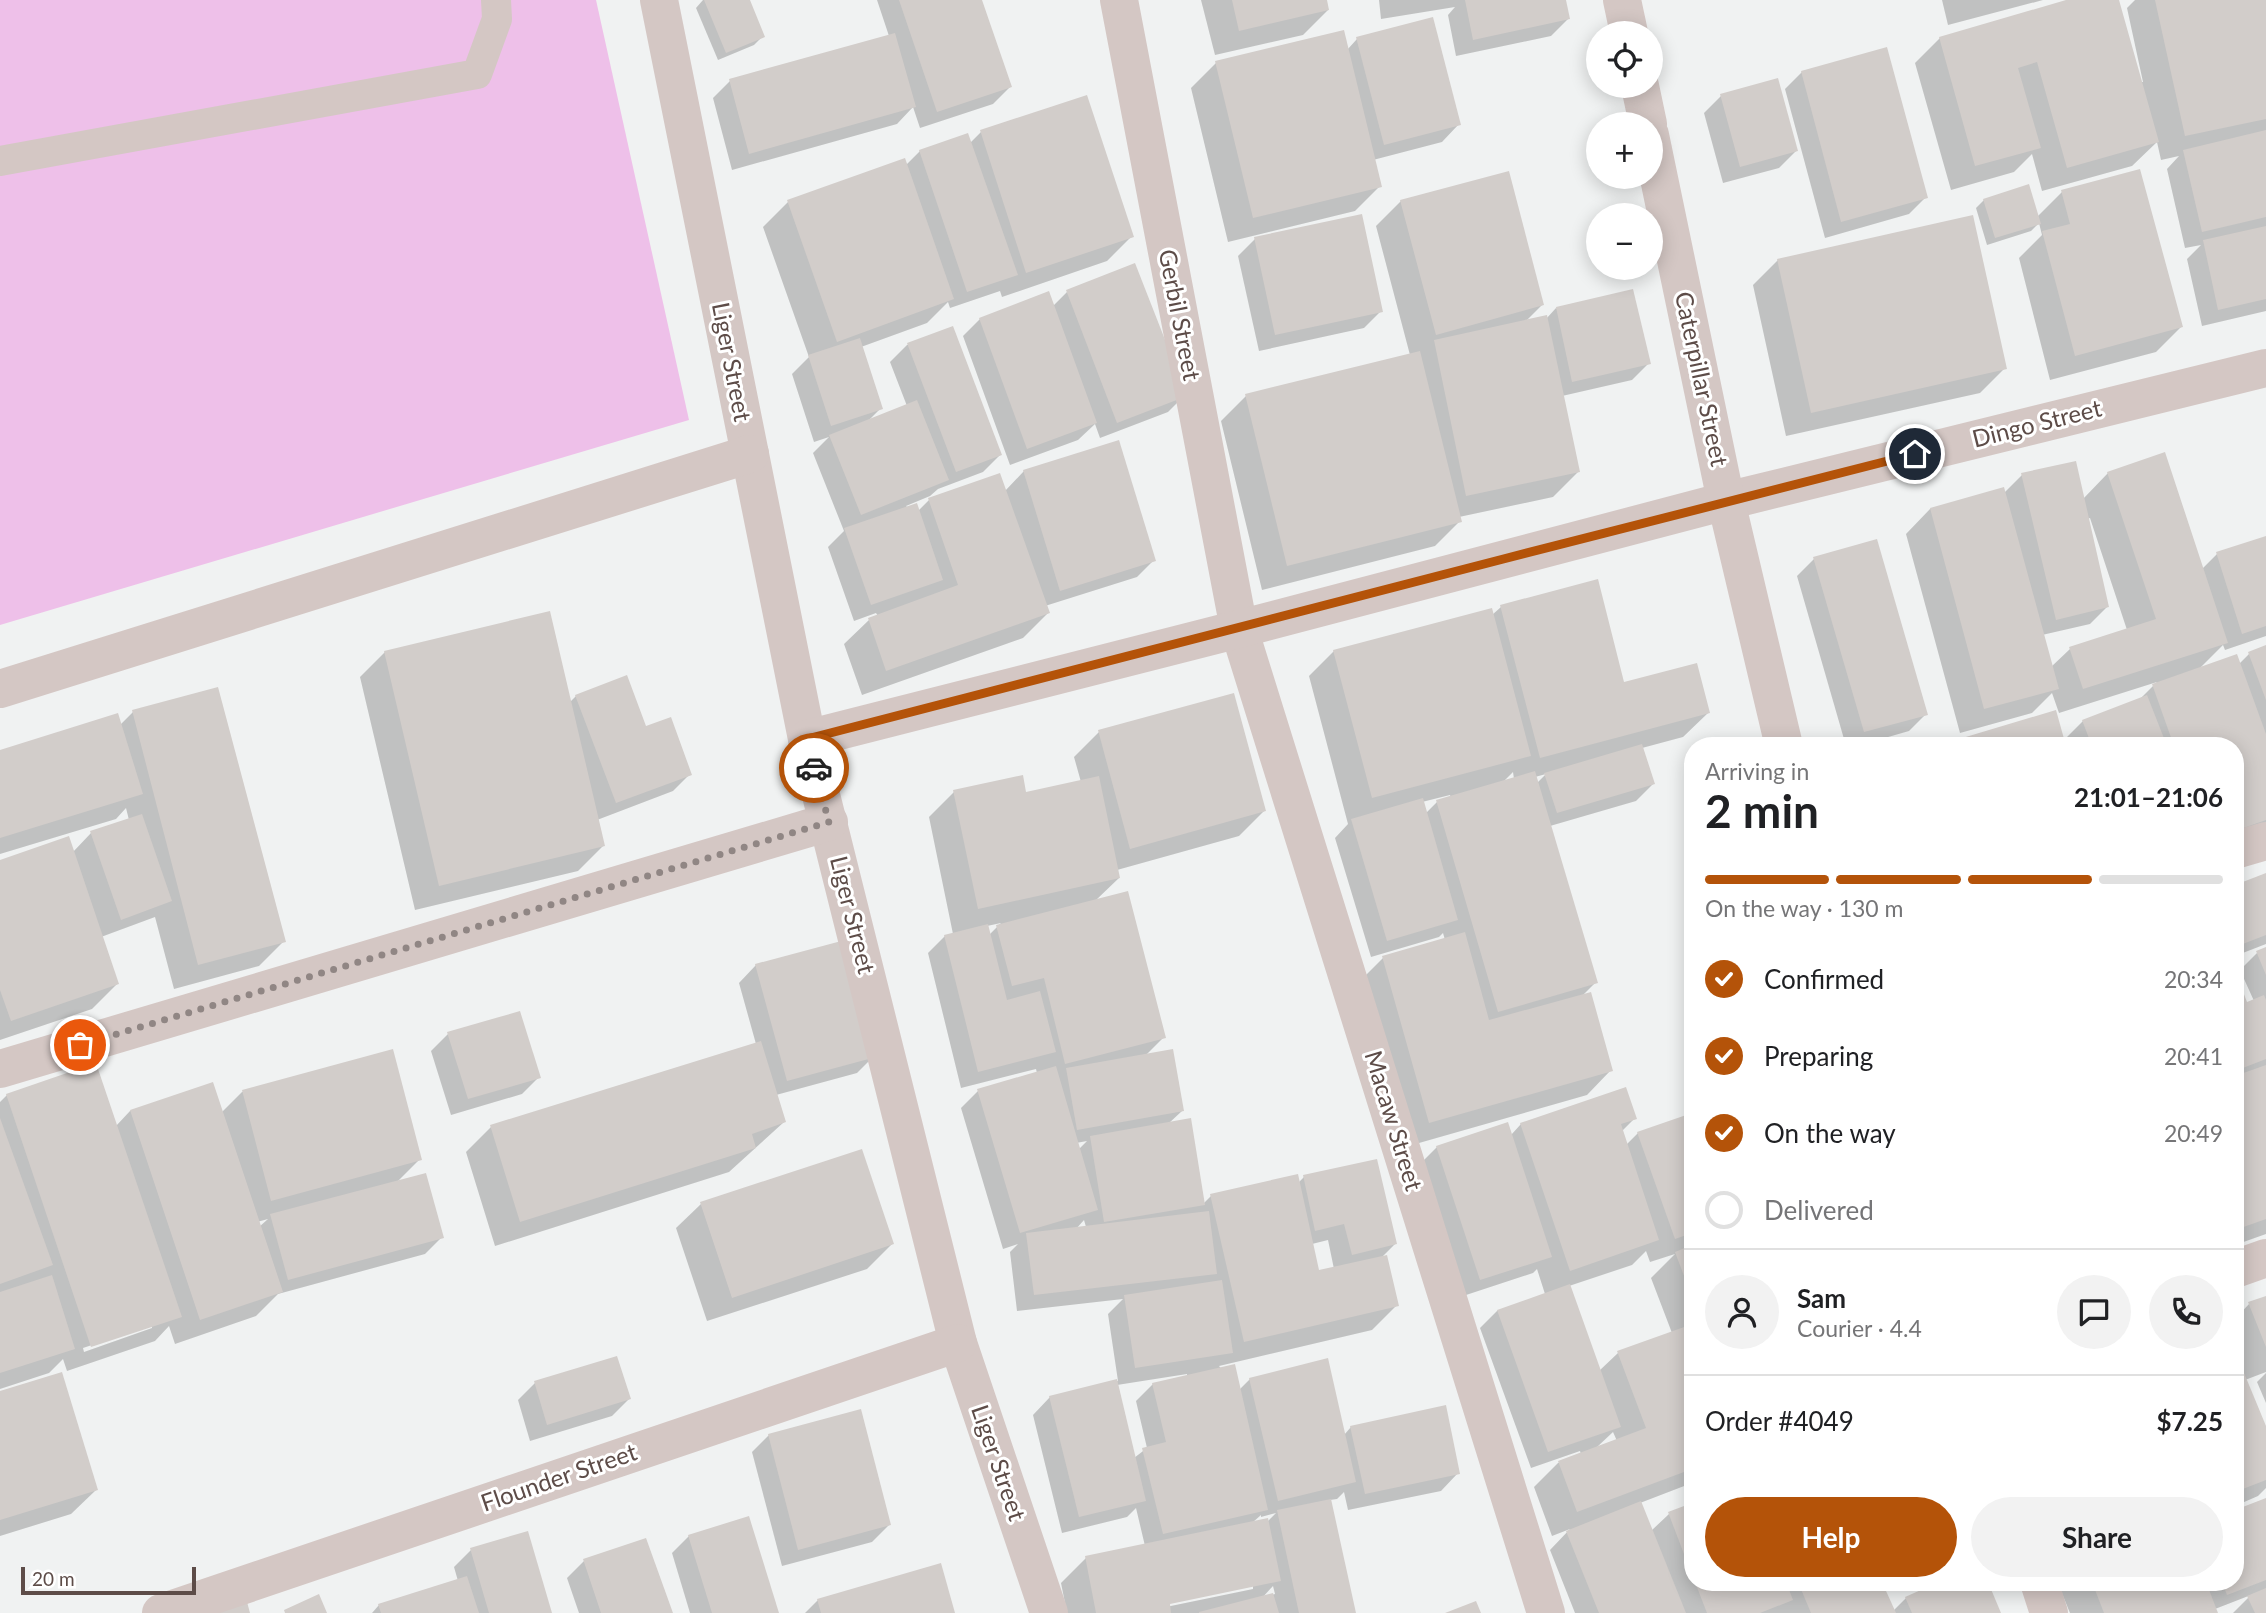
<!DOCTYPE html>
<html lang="en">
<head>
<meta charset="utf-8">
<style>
  body { margin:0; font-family:Lato,sans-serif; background:#f2f2f2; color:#202124; height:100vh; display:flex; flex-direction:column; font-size:26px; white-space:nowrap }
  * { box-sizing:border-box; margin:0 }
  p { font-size:23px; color:#757577 }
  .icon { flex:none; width:38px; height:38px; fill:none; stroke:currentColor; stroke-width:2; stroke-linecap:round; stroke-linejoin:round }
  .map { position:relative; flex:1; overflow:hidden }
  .side { position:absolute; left:1684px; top:737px; width:560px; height:854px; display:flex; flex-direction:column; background:#fff; border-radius:28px; box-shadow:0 4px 18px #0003 }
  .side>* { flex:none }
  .tools { position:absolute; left:1586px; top:21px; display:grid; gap:14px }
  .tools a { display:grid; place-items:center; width:77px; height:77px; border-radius:50%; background:#fff; box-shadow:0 4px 18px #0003; font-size:35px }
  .scale { position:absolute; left:21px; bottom:18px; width:175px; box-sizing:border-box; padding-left:7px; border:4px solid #5d4c48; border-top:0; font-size:19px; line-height:24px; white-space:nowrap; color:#5d4c48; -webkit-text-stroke:5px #fff; paint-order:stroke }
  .pin { position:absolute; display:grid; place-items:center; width:60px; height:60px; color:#fff; margin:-30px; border:4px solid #fff; border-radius:50%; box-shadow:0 2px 7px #0007 }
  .courier { position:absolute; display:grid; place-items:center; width:70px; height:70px; margin:-35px; border:5px solid #b45309; border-radius:50%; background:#fff; color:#222; box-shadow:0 2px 9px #0007 }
  .head em { font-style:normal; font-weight:700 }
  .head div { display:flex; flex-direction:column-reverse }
  .head { display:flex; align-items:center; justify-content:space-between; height:119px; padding:0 21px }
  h1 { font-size:46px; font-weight:700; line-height:52px }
  .bar { display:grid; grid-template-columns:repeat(4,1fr); gap:10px 7px; align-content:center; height:84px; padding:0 21px }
  .bar i { height:9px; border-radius:5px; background:#e0e0e0 }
  .bar .selected { background:#b45309 }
  .bar p { grid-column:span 4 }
  .line { display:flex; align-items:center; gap:18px; padding:0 21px; border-top:2px solid #e0e0e0 }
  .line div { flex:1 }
  .round { display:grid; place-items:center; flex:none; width:74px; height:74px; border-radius:37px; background:#f2f2f2 }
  ol { padding:0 21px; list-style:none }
  li { display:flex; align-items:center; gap:21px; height:77px }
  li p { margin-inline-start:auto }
  li .icon { padding:7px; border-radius:50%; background:#b45309; color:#fff; stroke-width:4 }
  li:last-child { color:#757577 }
  li i { width:38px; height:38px; border:4px solid #e0e0e0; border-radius:50% }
  .primary-button { display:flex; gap:14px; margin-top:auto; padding:14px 21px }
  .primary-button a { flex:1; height:80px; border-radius:42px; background:#b45309; color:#fff; font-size:28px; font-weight:700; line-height:80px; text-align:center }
  .primary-button a+a { background:#f2f2f2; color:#202124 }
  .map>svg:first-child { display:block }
  .green { fill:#eec0e9 }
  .shadow { fill:#0003; fill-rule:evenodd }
  .building { fill:#d2cdca }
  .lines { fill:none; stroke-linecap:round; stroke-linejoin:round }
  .service { stroke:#d4c7c4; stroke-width:30 }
  .minor { stroke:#d4c7c4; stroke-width:38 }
  .tertiary { stroke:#d4c7c4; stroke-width:38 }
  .done { stroke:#908684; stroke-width:7; stroke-dasharray:0 12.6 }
  .route { stroke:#b45309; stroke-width:9 }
  .labels { text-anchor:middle; stroke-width:6; stroke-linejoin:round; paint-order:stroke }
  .street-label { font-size:24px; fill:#5d4c48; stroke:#fff }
</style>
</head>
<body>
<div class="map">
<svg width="2266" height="1613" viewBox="0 0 2266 1613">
  <rect width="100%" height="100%" fill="#f0f2f2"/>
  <path class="green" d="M0 0H596L689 420 0 625Z"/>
  <g class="shadow">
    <path d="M703 0H748L763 36 754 45 718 60 696 8Z"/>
    <path d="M877 0H981L1010 87 993 104 920 128 913 107 897 124 732 170 713 98 730 81 889 36Z"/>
    <path d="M1201 0H1325L1328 10 1303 35 1215 55Z"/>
    <path d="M1379 0H1565L1568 19 1551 36 1456 56 1448 15 1455 7 1381 19Z"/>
    <path d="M1942 0H2043L1948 25Z"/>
    <path d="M2072 0H2117L2140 82H2143L2127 8 2135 0H2266V311L2202 326 2187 259 2201 245 2185 248 2167 169 2179 156 2161 160 2157 142 2132 166 2042 191 2032 154 2014 172 1951 190 1915 63 1940 38Z"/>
    <path d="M1357 39 1459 124 1442 142 1373 160 1380 186 1355 211 1228 242 1191 88 1216 63 1347 50Z"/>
    <path d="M1802 72 1926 197 1909 214 1825 238 1785 89Z"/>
    <path d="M1721 96 1796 151 1779 168 1723 183 1704 113Z"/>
    <path d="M981 132 1132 236 1107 261 1002 297 1000 291 950 308 948 302 927 323 861 347 881 408 868 421 907 406 890 362 907 345 952 328 1000 455 983 472 938 489 930 496 906 506 908 508 918 511 929 500 1005 491 1024 471 1154 560 1137 577 1045 606 1048 613 1023 638 862 695 844 644 869 620 878 616 876 613 854 621 828 547 844 531 813 453 829 437 814 442 792 374 809 357 763 227 788 202 905 166 920 151 970 143Z"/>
    <path d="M2062 192 2181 327 2156 352 2050 380 2019 258 2042 235 2039 223 2031 231 1987 245 1976 208 1984 200 2037 217Z"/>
    <path d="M1401 201 1542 305 1526 321 1546 319 1556 308 1649 363 1632 380 1562 396 1578 472 1553 497 1459 517 1460 521 1435 546 1262 590 1221 421 1246 396 1410 355 1376 226Z"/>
    <path d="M1255 239 1381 311 1364 328 1259 351 1238 256Z"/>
    <path d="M1778 260 2005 368 1980 393 1786 436 1753 285Z"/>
    <path d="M1067 292 1185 395 1168 412 1100 438 1095 424 1078 440 1010 465 963 336 980 319 1053 306Z"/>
    <path d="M2108 473 2202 569 2217 554 2266 538V636L2225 650 2223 645 2199 669 2239 664 2249 654 2266 647V830L2235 841V746H2069L2066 738 2083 721 2139 700 2157 682 2059 713 2052 693 2032 713 1960 733 1906 534 1930 509 2004 493 2022 475 2083 499ZM2090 518 2127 630 2070 649 2051 667 2042 635 2090 624 2107 607 2087 519Z"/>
    <path d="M1814 559 1926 714 1909 731 1857 746H1846L1797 576Z"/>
    <path d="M1501 607 1623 684 1708 713 1683 737 1642 748 1653 784 1636 801 1550 826 1596 982 1582 996 1611 1070 1587 1095 1405 1147 1358 983 1383 958 1445 940 1443 933 1439 937 1371 957 1335 838 1348 824 1309 676 1334 651 1492 615ZM1513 772 1514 779 1502 783ZM1546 774 1537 783 1535 777ZM1450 795 1451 798 1437 802 1426 813 1422 802Z"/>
    <path d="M385 652 569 703 576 696 645 728 690 774 673 791 597 820 603 846 578 871 415 910 360 677Z"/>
    <path d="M133 712 284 941 259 966 174 989 155 917 101 937 117 984 92 1009 0 1040V862L73 852 91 833 129 820 126 808 116 819 0 854V751L120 725Z"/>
    <path d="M1099 732 1264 811 1239 836 1117 870 1119 878 1095 901 1164 1037 1145 1056 1182 1111 1168 1124 1203 1204 1211 1196 1298 1183 1304 1177 1395 1244 1380 1259 1397 1305 1372 1330 1219 1366 1239 1390 1250 1379 1344 1435 1351 1427 1458 1473 1441 1491 1348 1510 1344 1492 1337 1499 1330 1500 1354 1613H1067L1061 1583 1086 1558 1145 1546 1136 1508 1127 1517 1062 1533 1033 1415 1050 1397 1118 1381 1108 1314 1123 1299 1017 1311 1010 1252 1018 1244 1003 1249 961 1108 978 1091 1037 1073 1036 1069 961 1088 928 953 945 936 953 934 929 817 954 792 1024 794 1081 782 1074 757ZM1001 923 989 935 987 926ZM1087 1141 1078 1150 1076 1143ZM1084 1220 1086 1227 1076 1229ZM1328 1240 1334 1269 1318 1273 1312 1244ZM1187 1374V1377L1153 1384 1136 1401 1147 1448 1134 1458 1117 1385ZM1276 1513 1267 1522 1252 1523 1261 1515V1517ZM1253 1585V1589L1161 1608V1604ZM1273 1586 1275 1594 1262 1598Z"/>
    <path d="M2266 875V944L2235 956V887Z"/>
    <path d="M2266 949V1234L2235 1245V975L2246 1004 2254 1001 2240 970 2257 953Z"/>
    <path d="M756 965 874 1056 857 1073 776 1095 784 1122 729 1172 495 1246 466 1152 491 1127 756 1044 739 983Z"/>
    <path d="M448 1034 539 1077 522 1094 451 1115 431 1051Z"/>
    <path d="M391 1052 420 1159 397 1182 442 1237 425 1254 278 1294 256 1316 175 1344 169 1326 155 1341 67 1371 63 1359 49 1373 0 1389V1102L7 1095 116 1126 130 1111 221 1113 242 1092ZM268 1219 259 1227 257 1222ZM152 1325V1328L84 1352 83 1348Z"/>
    <path d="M1692 1114V1483L1640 1503 1651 1531 1669 1514 1692 1505V1582H1880L1893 1611 1906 1598 1944 1582H1986L1999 1613H1575L1550 1550 1570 1529 1552 1536 1534 1487 1558 1463 1581 1454 1580 1451 1531 1468 1480 1328 1497 1311 1545 1294 1537 1269 1533 1273 1463 1296 1420 1164 1437 1147 1511 1135 1521 1124 1635 1118 1622 1131 1626 1145 1638 1133ZM1646 1251 1650 1262 1675 1254 1651 1278 1672 1333 1618 1353 1599 1371 1569 1286 1632 1265ZM1613 1432 1617 1441 1596 1448Z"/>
    <path d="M701 1204 892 1244 867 1269 707 1321 676 1228Z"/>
    <path d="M2266 1297V1372L2245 1380 2266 1431V1488L2258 1496 2235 1506V1319L2249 1304Z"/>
    <path d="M2266 1373V1403L2257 1382Z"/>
    <path d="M535 1383 629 1399 612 1416 530 1441 518 1400Z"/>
    <path d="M0 1393 96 1490 71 1514 0 1536Z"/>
    <path d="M769 1435 889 1525 872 1542 782 1566 752 1452Z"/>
    <path d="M2266 1500V1613H2233L2251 1595 2215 1609 2216 1613H2070L2061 1591 2070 1582H2235V1512Z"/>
    <path d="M689 1536 777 1613H690L672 1553Z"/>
    <path d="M645 1540 671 1613H579L567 1578 584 1561Z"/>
    <path d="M471 1550 550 1613H372L379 1605 458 1581 454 1567Z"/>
    <path d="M818 1600 953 1613H805Z"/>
  </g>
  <g class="building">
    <path d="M704 0H750L765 37 726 53Z"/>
    <path d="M899 0H982L1012 87 937 112Z"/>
    <path d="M1232 0H1327L1329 10 1239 31Z"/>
    <path d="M1465 0H1566L1570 19 1473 40Z"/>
    <path d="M2066 0H2119L2159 142 2067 168 2037 62 2018 68 2041 148 1975 166 1939 37Z"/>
    <path d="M2155 0H2266V119L2185 136Z"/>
    <path d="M1433 17 1461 125 1384 145 1356 37Z"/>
    <path d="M1344 30 1382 187 1253 218 1215 61Z"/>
    <path d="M895 33 916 107 749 154 729 79Z"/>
    <path d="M1887 47 1928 198 1841 222 1801 71Z"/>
    <path d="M1778 78 1798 151 1740 167 1720 94Z"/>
    <path d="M1087 95 1134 237 1026 273 980 130Z"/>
    <path d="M2266 130V217L2202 232 2183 150Z"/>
    <path d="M968 133 1018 275 967 292 919 150Z"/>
    <path d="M905 158 954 299 837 342 787 200Z"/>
    <path d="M2140 169 2183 327 2075 356 2042 231 2070 224 2061 190Z"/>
    <path d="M1509 171 1544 305 1436 335 1400 200Z"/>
    <path d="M2029 184 2041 224 1995 238 1983 199Z"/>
    <path d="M1362 214 1383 312 1275 335 1254 237Z"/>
    <path d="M1973 215 2007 369 1811 413 1777 259Z"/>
    <path d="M2266 226V299L2218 310 2203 240Z"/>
    <path d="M1135 263 1187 396 1117 423 1066 290Z"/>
    <path d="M1633 289 1651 364 1572 382 1556 307Z"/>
    <path d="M1049 291 1097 423 1027 449 979 318Z"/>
    <path d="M1547 315 1580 472 1466 496 1434 340Z"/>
    <path d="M953 326 1002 455 956 472 907 343Z"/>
    <path d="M860 338 883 409 831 426 808 355Z"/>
    <path d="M1420 351 1462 522 1287 566 1245 394Z"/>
    <path d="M917 400 949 480 861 515 829 435Z"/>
    <path d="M1119 440 1156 561 1060 591 1023 470Z"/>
    <path d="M2165 452 2228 643 2083 689 2069 647 2156 619 2107 472Z"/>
    <path d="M2076 461 2109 607 2056 620 2021 473Z"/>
    <path d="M1000 473 1050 613 886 671 868 618 958 585 928 498Z"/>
    <path d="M2004 487 2059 689 1984 709 1930 508Z"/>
    <path d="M917 503 943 580 871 605 844 528Z"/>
    <path d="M2266 536V626L2242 634 2216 552Z"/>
    <path d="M1877 539 1928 715 1864 732 1813 557Z"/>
    <path d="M1598 579 1624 682 1697 663 1710 713 1540 758 1500 605Z"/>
    <path d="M1492 608 1531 756 1372 798 1333 650Z"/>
    <path d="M550 611 605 846 439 886 384 651Z"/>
    <path d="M2266 645V700L2248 652Z"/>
    <path d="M2237 654 2266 734V820L2235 831V746H2174L2152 684Z"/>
    <path d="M627 675 646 726 671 717 692 775 616 803 575 695Z"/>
    <path d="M218 687 286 942 198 965 132 710Z"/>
    <path d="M1234 693 1266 811 1130 849 1098 730Z"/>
    <path d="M2147 695 2167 746H2092L2082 720Z"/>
    <path d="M2056 710 2066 746H1939V745Z"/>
    <path d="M118 713 143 794 0 838V750Z"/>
    <path d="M1642 744 1655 784 1557 813 1544 773Z"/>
    <path d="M1535 771 1598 983 1498 1012 1436 800Z"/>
    <path d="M1023 775 1026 792 1099 776 1120 878 978 909 953 790Z"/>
    <path d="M1423 798 1458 920 1387 941 1351 819Z"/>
    <path d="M142 814 172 901 121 920 90 831Z"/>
    <path d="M69 836 119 984 11 1021 0 990V860Z"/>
    <path d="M2266 873V935L2235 947V885Z"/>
    <path d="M1128 891 1166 1038 1065 1064 1044 978 1012 986 996 925Z"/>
    <path d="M988 924 1007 1000 1040 991 1056 1052 978 1072 944 935Z"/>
    <path d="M1465 932 1489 1020 1591 992 1613 1071 1429 1123 1382 956Z"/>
    <path d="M845 940 876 1057 787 1081 755 964Z"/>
    <path d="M2266 947V975L2256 951Z"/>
    <path d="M2235 971 2247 1002 2264 995 2266 1000V1059L2235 1071Z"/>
    <path d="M520 1011 541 1078 468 1099 447 1032Z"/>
    <path d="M761 1041 786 1122 752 1134 756 1148 520 1222 490 1125Z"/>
    <path d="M393 1049 422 1160 271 1201 242 1090Z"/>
    <path d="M1173 1049 1184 1111 1077 1130 1066 1068Z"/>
    <path d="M96 1063 182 1317 91 1347 6 1094Z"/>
    <path d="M2266 1065V1219L2235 1230V1076Z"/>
    <path d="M1056 1066 1098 1210 1020 1233 977 1089Z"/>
    <path d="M213 1082 283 1292 200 1320 130 1110Z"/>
    <path d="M1626 1087 1637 1119 1621 1124 1659 1240 1570 1271 1520 1123Z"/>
    <path d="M1692 1113V1233L1675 1239 1637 1132Z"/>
    <path d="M0 1118 53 1265 0 1284Z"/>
    <path d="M1191 1118 1205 1205 1104 1222 1090 1136Z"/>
    <path d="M1508 1122 1552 1257 1480 1280 1436 1146Z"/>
    <path d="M862 1149 894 1244 732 1298 700 1202Z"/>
    <path d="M1377 1159 1397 1244 1352 1255 1344 1224 1315 1231 1303 1175Z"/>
    <path d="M426 1173 444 1238 288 1280 270 1214Z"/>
    <path d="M1298 1174 1319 1270 1387 1255 1399 1306 1244 1342 1210 1194Z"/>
    <path d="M1209 1211 1217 1274 1034 1295 1026 1233Z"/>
    <path d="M1692 1245V1297L1675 1252Z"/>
    <path d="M52 1275 75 1349 0 1373V1292Z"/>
    <path d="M1222 1280 1233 1353 1135 1368 1124 1295Z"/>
    <path d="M1570 1284 1621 1427 1548 1452 1497 1310Z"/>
    <path d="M2266 1296V1347L2248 1302Z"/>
    <path d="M1687 1326 1692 1341V1469L1577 1512 1558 1461 1646 1428 1617 1351Z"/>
    <path d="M2235 1351 2266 1426V1480L2235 1492Z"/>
    <path d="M617 1356 631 1399 547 1425 534 1381Z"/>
    <path d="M1328 1358 1356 1482 1278 1501 1249 1378Z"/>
    <path d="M1235 1364 1268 1510 1163 1534 1142 1448 1166 1442 1152 1383Z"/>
    <path d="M62 1372 98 1490 0 1520V1391Z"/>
    <path d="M1117 1379 1146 1501 1079 1517 1049 1396Z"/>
    <path d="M1446 1405 1460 1474 1365 1494 1350 1426Z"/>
    <path d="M861 1409 891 1525 798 1550 768 1434Z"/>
    <path d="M2266 1498V1580L2227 1595 2222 1582H2235V1510Z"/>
    <path d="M1331 1499 1356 1613H1299L1277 1510Z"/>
    <path d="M1641 1501 1686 1613H1599L1566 1531Z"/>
    <path d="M1692 1503V1575L1668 1512Z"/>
    <path d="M749 1516 779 1613H712L688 1535Z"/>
    <path d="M1268 1518 1281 1581 1170 1604 1171 1613H1096L1085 1556Z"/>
    <path d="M528 1531 552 1613H489L470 1548Z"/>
    <path d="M646 1538 673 1613H601L583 1559Z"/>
    <path d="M941 1563 955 1613H821L817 1599Z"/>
    <path d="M467 1576 479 1613H381L378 1604Z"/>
    <path d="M1695 1582H1786L1793 1600 1760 1613H1707Z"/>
    <path d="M1798 1582H1882L1896 1613H1811Z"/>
    <path d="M1939 1582H1988L2001 1613H1912L1905 1597Z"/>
    <path d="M2092 1582H2206L2218 1613H2104Z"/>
    <path d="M2266 1588V1613H2255L2247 1596Z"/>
    <path d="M1273 1593 1279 1613H1199V1612Z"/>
    <path d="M319 1594 327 1613H285L284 1610Z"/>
    <path d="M246 1598 250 1613H217Z"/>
    <path d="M1476 1601 1481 1613H1445Z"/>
  </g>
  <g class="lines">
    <path class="service" d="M0 161 477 74 497 19 496 0"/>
    <g class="minor">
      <path d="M659 0 807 739 958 1343 1049 1613"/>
      <path d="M1119 0 1239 629 1546 1613"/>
      <path d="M0 689 750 454"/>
      <path d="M807 739 1239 629 1726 501 2266 368"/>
      <path d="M2235 850 2266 841"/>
      <path d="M0 1069 829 822"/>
      <path d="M2235 1269 2266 1258"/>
      <path d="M161 1613 958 1343"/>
    </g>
    <g class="tertiary">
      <path d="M1622 0 1629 33"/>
      <path d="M1640 86 1648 124"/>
      <path d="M1650 135 1726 501 1784 746"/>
      <path d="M2039 1582 2049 1613"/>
    </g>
  </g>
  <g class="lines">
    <path class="done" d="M80 1045 829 822 814 768"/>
    <path class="route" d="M814 768 807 739C1176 646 1545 546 1915 454"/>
  </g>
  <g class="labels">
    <g class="street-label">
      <text transform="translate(1179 315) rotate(79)" y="8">Gerbil Street</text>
      <text transform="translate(731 362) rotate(79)" y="8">Liger Street</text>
      <text transform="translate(1701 379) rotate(78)" y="8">Caterpillar Street</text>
      <text transform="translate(2037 424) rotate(-14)" y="8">Dingo Street</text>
      <text transform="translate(852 915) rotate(76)" y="8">Liger Street</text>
      <text transform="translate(1393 1121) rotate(73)" y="8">Macaw Street</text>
      <text transform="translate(998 1463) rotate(71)" y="8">Liger Street</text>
      <text transform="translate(559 1478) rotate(-19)" y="8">Flounder Street</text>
    </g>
  </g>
</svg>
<div class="tools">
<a><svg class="icon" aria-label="locate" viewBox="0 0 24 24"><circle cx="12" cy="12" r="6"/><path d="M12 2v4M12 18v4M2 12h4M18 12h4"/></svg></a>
<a>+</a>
<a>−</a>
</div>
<div class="scale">20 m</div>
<div class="pin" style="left:80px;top:1045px;background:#ea580c"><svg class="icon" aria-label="bag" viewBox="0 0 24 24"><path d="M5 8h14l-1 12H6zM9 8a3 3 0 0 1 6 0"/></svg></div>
<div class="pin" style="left:1915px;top:454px;background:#1f2937"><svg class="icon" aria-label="home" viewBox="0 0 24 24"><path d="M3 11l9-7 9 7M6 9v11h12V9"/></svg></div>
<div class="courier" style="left:814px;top:768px"><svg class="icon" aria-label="car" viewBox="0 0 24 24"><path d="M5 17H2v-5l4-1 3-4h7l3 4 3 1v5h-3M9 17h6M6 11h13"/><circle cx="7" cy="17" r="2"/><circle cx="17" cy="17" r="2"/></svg></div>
<section class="side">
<div class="head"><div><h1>2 min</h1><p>Arriving in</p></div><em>21:01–21:06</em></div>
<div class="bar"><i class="selected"></i><i class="selected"></i><i class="selected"></i><i></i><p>On the way · 130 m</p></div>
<ol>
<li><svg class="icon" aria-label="check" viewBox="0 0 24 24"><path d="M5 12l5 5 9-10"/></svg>Confirmed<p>20:34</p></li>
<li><svg class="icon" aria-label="check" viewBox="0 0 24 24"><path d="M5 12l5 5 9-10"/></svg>Preparing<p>20:41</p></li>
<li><svg class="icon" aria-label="check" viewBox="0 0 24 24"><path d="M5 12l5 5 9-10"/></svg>On the way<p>20:49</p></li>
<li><i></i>Delivered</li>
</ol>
<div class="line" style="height:126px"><a class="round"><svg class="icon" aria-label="person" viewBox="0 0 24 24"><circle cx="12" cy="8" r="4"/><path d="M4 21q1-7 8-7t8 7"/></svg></a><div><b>Sam</b><p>Courier · 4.4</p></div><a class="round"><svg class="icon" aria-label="chat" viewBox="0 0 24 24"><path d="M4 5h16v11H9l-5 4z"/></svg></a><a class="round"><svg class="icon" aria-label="phone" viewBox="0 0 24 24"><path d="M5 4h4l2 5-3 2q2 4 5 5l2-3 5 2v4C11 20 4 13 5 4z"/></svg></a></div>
<div class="line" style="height:91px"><div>Order #4049</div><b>$7.25</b></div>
<div class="primary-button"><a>Help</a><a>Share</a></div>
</section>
</div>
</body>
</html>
